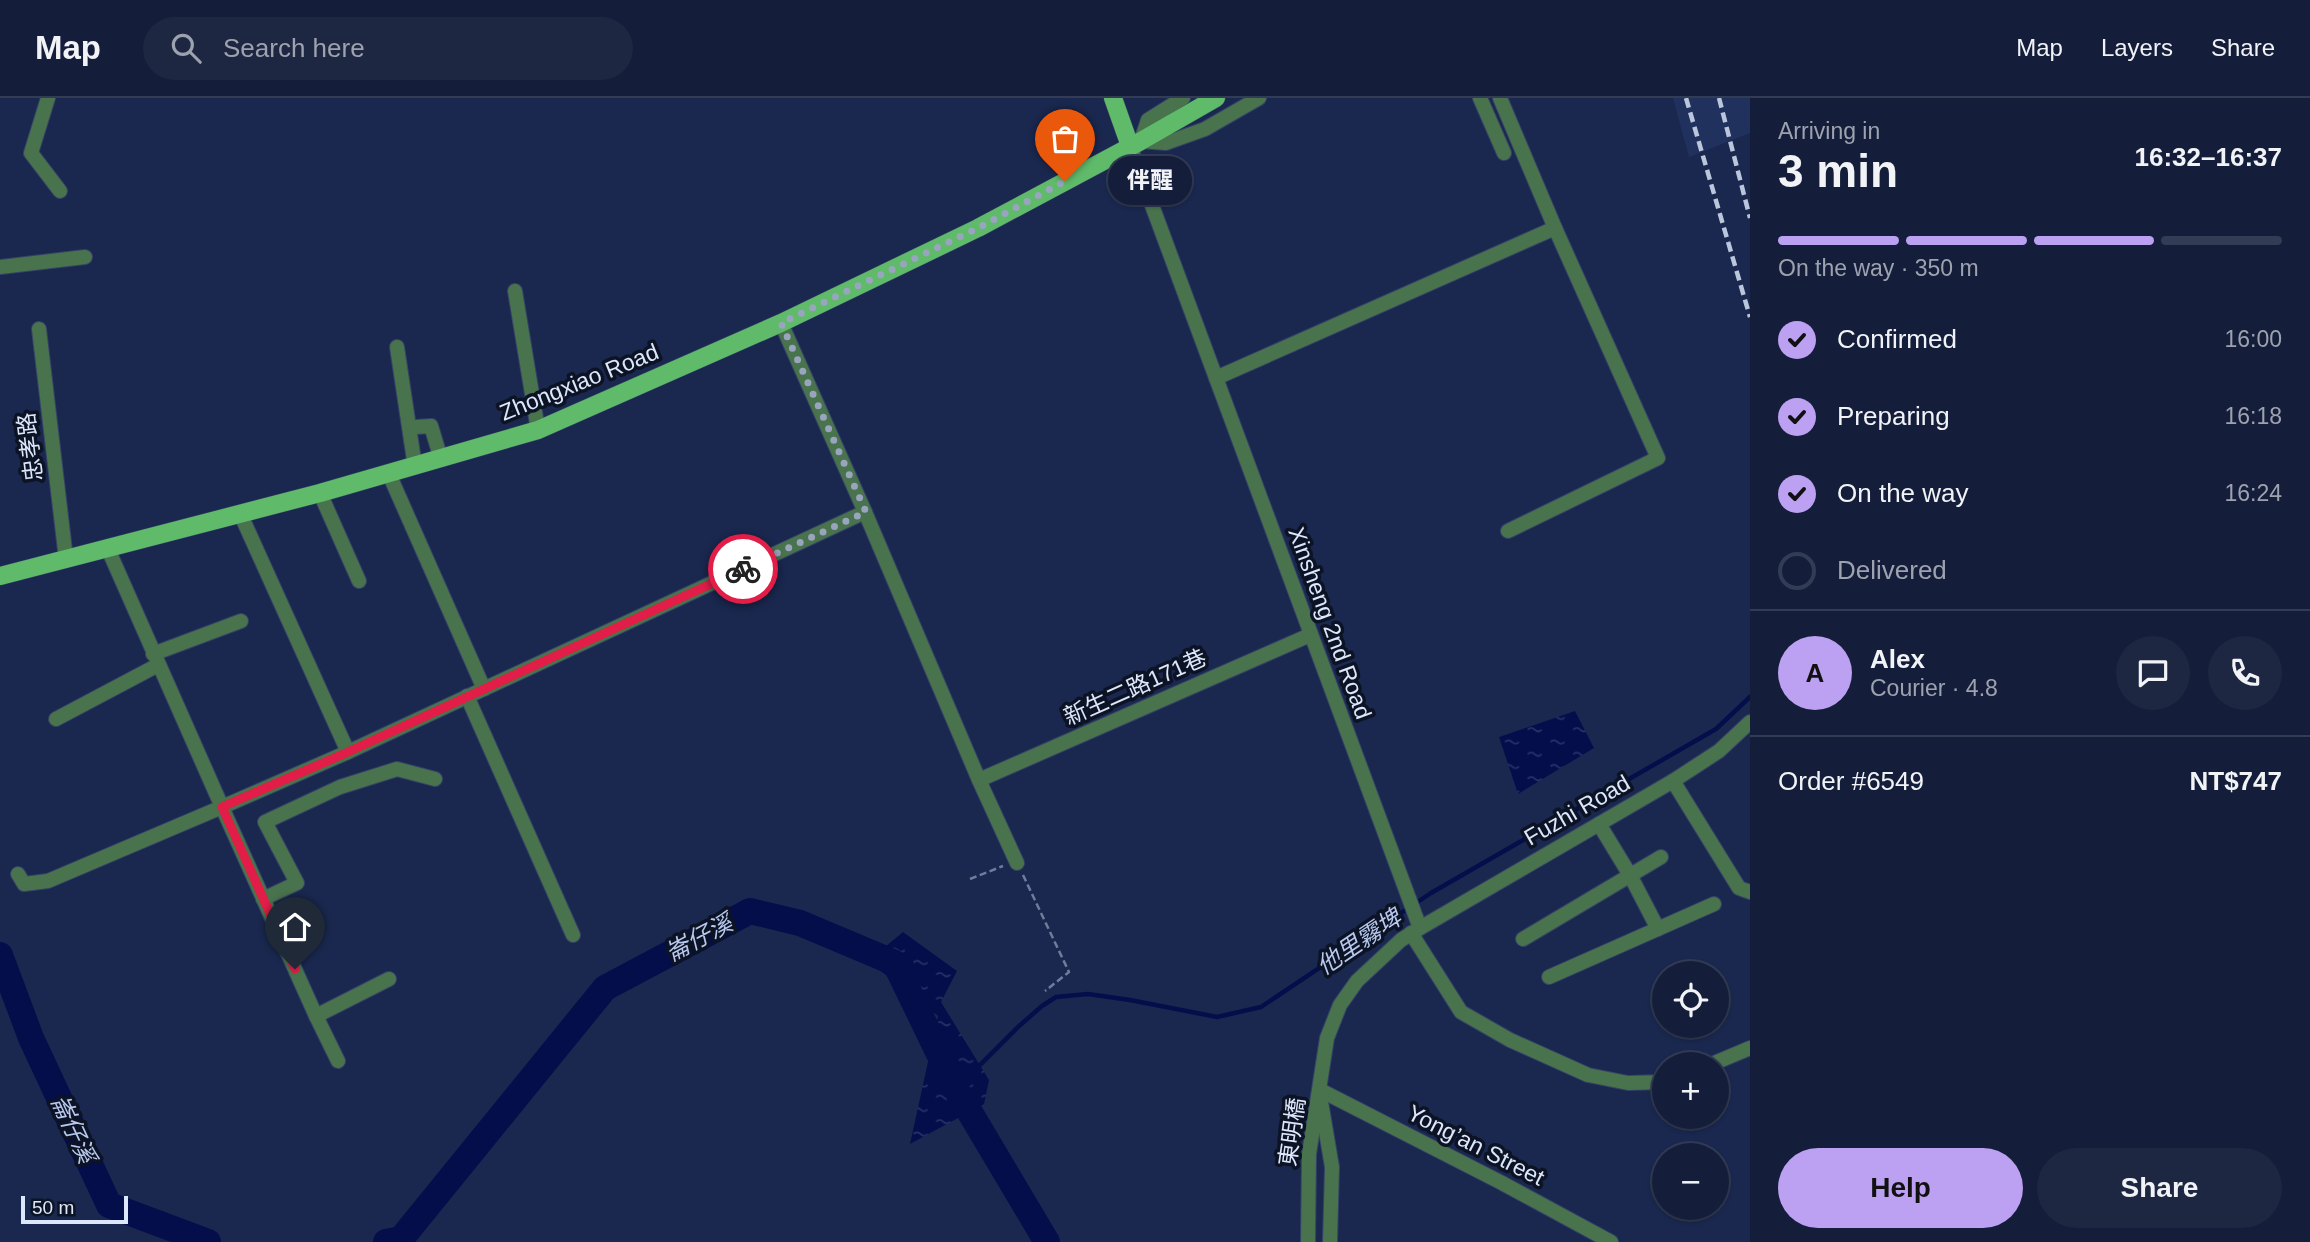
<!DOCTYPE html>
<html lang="en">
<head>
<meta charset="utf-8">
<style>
  body { margin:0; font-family:Arial,"Noto Sans TC",sans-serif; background:#1d2742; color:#f1f3f6; height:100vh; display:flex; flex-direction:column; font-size:26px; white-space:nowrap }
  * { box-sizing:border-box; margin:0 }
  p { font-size:23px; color:#9da2af }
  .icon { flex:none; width:38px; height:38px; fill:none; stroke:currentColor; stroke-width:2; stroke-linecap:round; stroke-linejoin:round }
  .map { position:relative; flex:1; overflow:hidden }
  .panel { display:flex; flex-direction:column; background:#141e3b; width:560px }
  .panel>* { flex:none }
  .tools { position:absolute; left:1652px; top:863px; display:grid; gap:14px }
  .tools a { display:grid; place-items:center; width:77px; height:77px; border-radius:50%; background:#141e3b; box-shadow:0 2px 5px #0004,0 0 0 2px #333c55; font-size:35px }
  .scale { position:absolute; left:21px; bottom:18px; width:107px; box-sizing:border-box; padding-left:7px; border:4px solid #dde7fb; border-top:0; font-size:19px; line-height:24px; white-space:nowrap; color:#dde7fb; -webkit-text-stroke:5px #0c1324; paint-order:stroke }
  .pin { position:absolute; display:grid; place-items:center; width:60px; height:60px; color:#fff; margin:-72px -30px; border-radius:50% 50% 50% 0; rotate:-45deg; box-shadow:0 0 7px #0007 }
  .pin .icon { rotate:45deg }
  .courier { position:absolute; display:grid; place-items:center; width:70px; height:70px; margin:-35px; border:5px solid #e11d48; border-radius:50%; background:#fff; color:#222; box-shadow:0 2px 9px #0007 }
  .bubble { position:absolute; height:49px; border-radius:24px; background:#141e3b; box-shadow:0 2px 5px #0004,0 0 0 2px #333c55; font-size:23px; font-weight:800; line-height:49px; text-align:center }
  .headline em { font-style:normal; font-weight:800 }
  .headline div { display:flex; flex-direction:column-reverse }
  .headline { display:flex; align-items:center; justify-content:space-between; height:119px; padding:0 28px }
  h1 { font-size:46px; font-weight:800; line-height:52px }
  .bar { display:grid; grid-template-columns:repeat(4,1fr); gap:10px 7px; align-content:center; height:84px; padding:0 28px }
  .bar i { height:9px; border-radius:5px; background:#333c55 }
  .bar .on { background:#bca0f2 }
  .bar p { grid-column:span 4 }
  .line { display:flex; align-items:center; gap:18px; padding:0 28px; border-top:2px solid #333c55 }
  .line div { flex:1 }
  .round { display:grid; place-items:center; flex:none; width:74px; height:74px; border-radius:37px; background:#1d2742 }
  ol { padding:0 28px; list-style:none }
  li { display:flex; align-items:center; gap:21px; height:77px }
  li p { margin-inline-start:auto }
  li .icon { padding:7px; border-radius:50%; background:#bca0f2; color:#111; stroke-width:4 }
  li:last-child { color:#9da2af }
  li i { width:38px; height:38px; border:4px solid #333c55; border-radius:50% }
  .button { display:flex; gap:14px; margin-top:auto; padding:14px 28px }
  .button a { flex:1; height:80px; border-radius:42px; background:#bca0f2; color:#111; font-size:28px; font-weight:800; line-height:80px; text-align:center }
  .button a+a { background:#1d2742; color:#f1f3f6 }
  header { display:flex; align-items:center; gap:42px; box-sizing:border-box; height:98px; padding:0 35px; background:#141e3b; border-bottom:2px solid #333c55 }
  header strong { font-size:33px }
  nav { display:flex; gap:38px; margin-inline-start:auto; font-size:24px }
  .search { width:490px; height:63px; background:#1d2742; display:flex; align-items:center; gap:18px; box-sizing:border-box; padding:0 24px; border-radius:38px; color:#9da2af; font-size:26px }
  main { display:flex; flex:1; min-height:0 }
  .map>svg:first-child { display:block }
  .built { fill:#20315e }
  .water { fill:url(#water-ripples) }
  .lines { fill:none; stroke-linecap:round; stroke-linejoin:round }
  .stream { stroke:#040e4b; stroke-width:4.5 }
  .river { stroke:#040e4b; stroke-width:26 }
  .minor-casing { stroke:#354367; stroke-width:16 }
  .major-casing { stroke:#354367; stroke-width:19 }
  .path { stroke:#707c9b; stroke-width:2.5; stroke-dasharray:7 3.5; stroke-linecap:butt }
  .minor { stroke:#49734d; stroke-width:14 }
  .major { stroke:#5fbb6a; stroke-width:18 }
  .rail { stroke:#bbc6dd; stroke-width:4.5; stroke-dasharray:10 5; stroke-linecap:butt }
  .done { stroke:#99a4bf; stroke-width:7; stroke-dasharray:0 12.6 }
  .route { stroke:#e11d48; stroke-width:9 }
  .labels { text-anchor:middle; stroke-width:7; stroke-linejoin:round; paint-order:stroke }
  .street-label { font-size:23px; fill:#dde7fb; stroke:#0c1324 }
  .water-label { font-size:24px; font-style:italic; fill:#b8c8ee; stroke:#0c1324 }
</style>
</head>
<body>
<header>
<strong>Map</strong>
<div class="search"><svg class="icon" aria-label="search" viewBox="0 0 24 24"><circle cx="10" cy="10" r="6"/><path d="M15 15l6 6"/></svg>Search here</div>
<nav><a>Map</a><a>Layers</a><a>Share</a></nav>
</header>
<main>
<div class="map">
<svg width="1750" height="1144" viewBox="0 0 1750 1144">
  <defs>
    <pattern id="water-ripples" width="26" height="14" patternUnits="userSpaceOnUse" patternTransform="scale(1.75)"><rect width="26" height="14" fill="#040e4b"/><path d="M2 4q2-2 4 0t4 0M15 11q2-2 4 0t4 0" fill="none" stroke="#283166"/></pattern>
  </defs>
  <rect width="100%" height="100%" fill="#1a284f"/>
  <path class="built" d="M1673 0H1750V35L1689 59Z"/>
  <g class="water">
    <path d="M1575 613 1594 650 1518 696 1499 639Z"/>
    <path d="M903 834 957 873 941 904 989 982 984 1006 910 1046 938 918 868 863Z"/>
  </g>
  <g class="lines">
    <path class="stream" d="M976 971 1018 929 1042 908 1056 899 1088 896 1130 902 1217 919 1261 909 1431 795 1716 631 1750 599"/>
    <g class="river">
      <path d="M0 857 31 940 109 1107 208 1144"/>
      <path d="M386 1144 401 1141 605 890 750 813 800 825 895 865 956 991 1047 1144"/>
    </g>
    <defs>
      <g id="minor">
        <path d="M48 0 31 55 60 93"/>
        <path d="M1183 0 1148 22 1141 43 1166 45 1205 31 1259 0"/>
        <path d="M1480 0 1504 55"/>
        <path d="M1130 48 1420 830 1401 842 1357 883 1340 907 1327 940 1309 1056 1308 1144"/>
        <path d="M0 169 85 159"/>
        <path d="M515 193 538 332"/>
        <path d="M781 225 865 414 979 682 1017 765"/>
        <path d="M39 231 66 461"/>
        <path d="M397 249 415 369"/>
        <path d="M1216 280 1555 130 1500 0"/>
        <path d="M416 329 431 328 441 361"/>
        <path d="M389 376 484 591"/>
        <path d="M320 395 359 483"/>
        <path d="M240 415 348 654"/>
        <path d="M1508 433 1658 360 1555 130"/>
        <path d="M108 451 222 709 348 654 865 414"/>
        <path d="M153 556 241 523"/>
        <path d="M467 598 573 837"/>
        <path d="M56 621 158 567"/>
        <path d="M979 682 1310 537"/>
        <path d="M1673 683 1739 790 1750 794"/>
        <path d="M1599 726 1630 777 1658 831"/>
        <path d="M18 776 24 786 48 783 222 709 316 918 389 881"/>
        <path d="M263 801 297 785 265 724 340 689 397 671 435 681"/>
        <path d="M1420 830 1673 683 1719 653 1750 624"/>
        <path d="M1411 835 1461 914 1510 942 1588 977 1628 985 1664 984"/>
        <path d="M1523 841 1661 759"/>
        <path d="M1549 879 1714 806"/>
        <path d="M316 918 338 963"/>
        <path d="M1712 966 1750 950"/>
        <path d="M1320 992 1502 1085 1611 1144"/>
        <path d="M1321 1004 1332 1069 1330 1144"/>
      </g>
      <g id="major">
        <path d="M1113 0 1130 48"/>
        <path d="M0 478 320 395 538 332 781 225 978 130 1141 43 1216 0"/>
      </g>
    </defs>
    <use href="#minor" class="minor-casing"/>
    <use href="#major" class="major-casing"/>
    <g class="path">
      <path d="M1023 777 1069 874 1045 893"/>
      <path d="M970 781 1003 768"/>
    </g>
    <use href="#minor" class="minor"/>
    <use href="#major" class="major"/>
    <g class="rail">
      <path d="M1686 0 1750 219"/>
      <path d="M1719 0 1750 120"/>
    </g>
  </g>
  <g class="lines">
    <path class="done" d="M743 471 866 414 781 225 978 130 1065 83"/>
    <path class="route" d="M295 871 222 709 348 654 743 471"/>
  </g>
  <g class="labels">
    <g class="street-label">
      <text transform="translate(579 284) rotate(-22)" y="8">Zhongxiao Road</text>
      <text transform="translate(30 349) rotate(-97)" y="8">忠孝路</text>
      <text transform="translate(1330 525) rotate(70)" y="8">Xinsheng 2nd Road</text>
      <text transform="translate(1135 589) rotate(-24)" y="8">新生二路171巷</text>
      <text transform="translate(1577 712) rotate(-30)" y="8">Fuzhi Road</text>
      <text transform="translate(1292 1034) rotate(-82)" y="8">東明橋</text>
      <text transform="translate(1476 1047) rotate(27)" y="8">Yong’an Street</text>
    </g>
    <g class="water-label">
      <text transform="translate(699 840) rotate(-28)" y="8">崙仔溪</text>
      <text transform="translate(1359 844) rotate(-34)" y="8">他里霧埤</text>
      <text transform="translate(73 1031) rotate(65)" y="8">崙仔溪</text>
    </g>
  </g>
</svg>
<div class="tools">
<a><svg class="icon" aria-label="locate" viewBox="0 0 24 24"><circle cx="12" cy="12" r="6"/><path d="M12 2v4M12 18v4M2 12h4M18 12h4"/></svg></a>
<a>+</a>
<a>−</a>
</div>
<div class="scale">50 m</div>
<div class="pin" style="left:1065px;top:83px;background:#ea580c"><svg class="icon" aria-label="bag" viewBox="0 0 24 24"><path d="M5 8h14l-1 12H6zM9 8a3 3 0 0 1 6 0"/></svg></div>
<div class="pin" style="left:295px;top:871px;background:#1f2937"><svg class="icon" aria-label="home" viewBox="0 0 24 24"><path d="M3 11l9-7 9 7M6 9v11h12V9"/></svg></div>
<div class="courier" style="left:743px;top:471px"><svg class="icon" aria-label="bike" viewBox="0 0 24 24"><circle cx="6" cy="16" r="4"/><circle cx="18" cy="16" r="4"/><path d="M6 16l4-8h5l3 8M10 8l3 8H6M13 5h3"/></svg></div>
<div class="bubble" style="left:1108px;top:58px;width:84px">伴醒</div>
</div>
<section class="panel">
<div class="headline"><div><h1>3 min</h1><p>Arriving in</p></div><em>16:32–16:37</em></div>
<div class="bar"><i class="on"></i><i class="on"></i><i class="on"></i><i></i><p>On the way · 350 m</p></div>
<ol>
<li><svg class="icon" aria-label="check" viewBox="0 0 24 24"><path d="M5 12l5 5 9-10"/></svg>Confirmed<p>16:00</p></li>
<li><svg class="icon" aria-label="check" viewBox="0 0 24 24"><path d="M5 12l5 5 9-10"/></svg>Preparing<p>16:18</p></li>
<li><svg class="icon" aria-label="check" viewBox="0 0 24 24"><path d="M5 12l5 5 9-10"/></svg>On the way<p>16:24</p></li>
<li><i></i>Delivered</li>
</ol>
<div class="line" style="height:126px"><b class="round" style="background:#bca0f2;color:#111">A</b><div><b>Alex</b><p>Courier · 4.8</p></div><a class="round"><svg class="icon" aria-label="chat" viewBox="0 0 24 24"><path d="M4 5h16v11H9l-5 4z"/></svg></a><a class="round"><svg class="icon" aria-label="phone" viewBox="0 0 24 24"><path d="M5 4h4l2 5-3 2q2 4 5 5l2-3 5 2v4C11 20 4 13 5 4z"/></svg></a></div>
<div class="line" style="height:91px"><div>Order #6549</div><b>NT$747</b></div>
<div class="button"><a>Help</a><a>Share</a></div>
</section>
</main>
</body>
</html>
